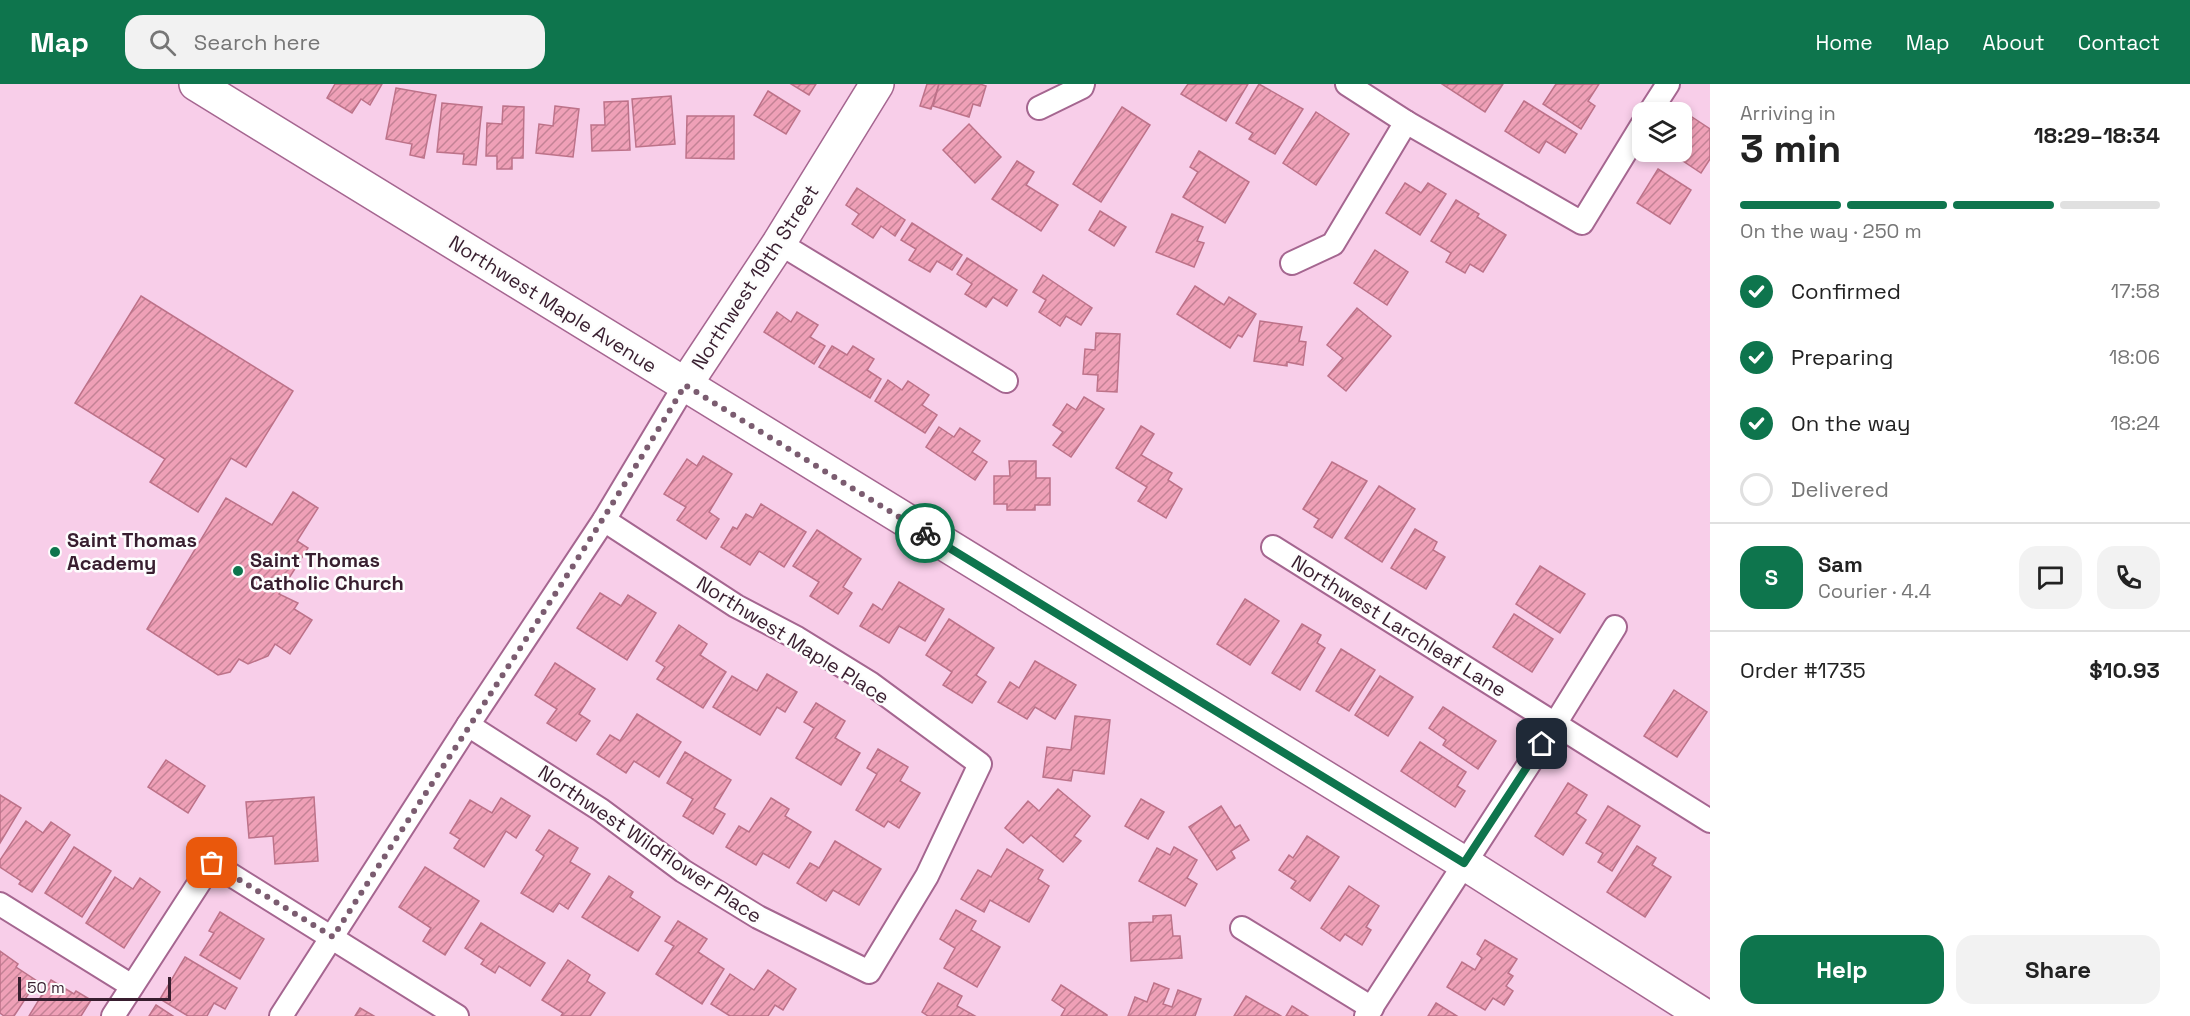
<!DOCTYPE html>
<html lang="en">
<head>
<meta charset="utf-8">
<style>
  body { margin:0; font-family:"Space Grotesk",sans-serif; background:#f2f2f2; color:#222; height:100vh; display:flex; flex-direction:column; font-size:22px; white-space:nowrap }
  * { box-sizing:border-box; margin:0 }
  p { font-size:20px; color:#767676 }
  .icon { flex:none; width:33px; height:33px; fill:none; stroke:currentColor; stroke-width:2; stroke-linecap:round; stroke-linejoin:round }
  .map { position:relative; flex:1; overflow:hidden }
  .drawer { display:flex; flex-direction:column; background:#fff; width:480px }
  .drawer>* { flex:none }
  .controls { position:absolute; left:1632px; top:18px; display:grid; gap:12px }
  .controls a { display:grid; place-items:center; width:60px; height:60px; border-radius:12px; background:#fff; box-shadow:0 3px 9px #0003; font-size:30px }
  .scale { position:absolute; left:18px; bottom:15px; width:153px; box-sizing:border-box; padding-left:6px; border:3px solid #381e2f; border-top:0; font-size:16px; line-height:21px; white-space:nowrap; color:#381e2f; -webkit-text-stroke:4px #fdfdfd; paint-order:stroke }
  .pin { position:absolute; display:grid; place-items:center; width:51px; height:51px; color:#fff; margin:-26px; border-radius:12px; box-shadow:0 3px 9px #0006 }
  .courier { position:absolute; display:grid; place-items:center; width:60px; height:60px; margin:-30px; border:4px solid #0e754d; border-radius:50%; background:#fff; color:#222; box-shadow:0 2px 8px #0007 }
  .head em { font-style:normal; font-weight:700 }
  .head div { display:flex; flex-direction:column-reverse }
  .head { display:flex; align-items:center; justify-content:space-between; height:102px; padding:0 30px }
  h1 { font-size:39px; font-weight:700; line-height:45px }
  .bar { display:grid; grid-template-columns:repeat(4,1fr); gap:9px 6px; align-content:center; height:72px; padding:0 30px }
  .bar i { height:8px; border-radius:4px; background:#e0e0e0 }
  .bar .on { background:#0e754d }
  .bar p { grid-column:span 4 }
  .line { display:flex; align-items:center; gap:15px; padding:0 30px; border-top:2px solid #e0e0e0 }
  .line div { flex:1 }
  .round { display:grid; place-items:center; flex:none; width:63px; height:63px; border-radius:18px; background:#f2f2f2 }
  ol { padding:0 30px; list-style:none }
  li { display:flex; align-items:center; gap:18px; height:66px }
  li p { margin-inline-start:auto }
  li .icon { padding:6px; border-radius:50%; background:#0e754d; color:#fff; stroke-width:4 }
  li:last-child { color:#767676 }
  li i { width:33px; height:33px; border:3px solid #e0e0e0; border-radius:50% }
  .button { display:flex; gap:12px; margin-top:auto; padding:12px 30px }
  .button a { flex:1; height:69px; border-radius:18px; background:#0e754d; color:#fff; font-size:24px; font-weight:700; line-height:69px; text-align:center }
  .button a+a { background:#f2f2f2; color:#222 }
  header { display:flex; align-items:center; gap:36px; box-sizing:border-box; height:84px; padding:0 30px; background:#0e754d; color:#fff }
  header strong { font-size:28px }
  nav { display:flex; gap:33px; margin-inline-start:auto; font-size:21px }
  .search { width:420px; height:54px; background:#f2f2f2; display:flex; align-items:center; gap:15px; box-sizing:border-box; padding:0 21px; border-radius:18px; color:#767676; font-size:22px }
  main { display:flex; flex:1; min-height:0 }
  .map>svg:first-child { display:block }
  .building { fill:url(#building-hatch); stroke:#bd7289; stroke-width:1.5 }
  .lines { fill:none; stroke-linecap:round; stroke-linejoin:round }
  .street-casing { stroke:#a56690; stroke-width:26 }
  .secondary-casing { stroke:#a56690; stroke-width:36 }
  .street { stroke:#fff; stroke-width:22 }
  .secondary { stroke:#fff; stroke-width:33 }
  .done { stroke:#7b5c70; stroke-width:6; stroke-dasharray:0 10.8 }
  .route { stroke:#0e754d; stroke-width:8 }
  .poi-dot { fill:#0e754d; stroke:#fdfdfd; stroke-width:2 }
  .labels { text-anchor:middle; stroke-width:5; stroke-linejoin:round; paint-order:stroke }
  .street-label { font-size:20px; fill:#381e2f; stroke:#fdfdfd }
  .poi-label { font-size:20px; font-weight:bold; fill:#381e2f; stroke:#fdfdfd; text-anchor:start }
</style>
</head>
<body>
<header>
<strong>Map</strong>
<div class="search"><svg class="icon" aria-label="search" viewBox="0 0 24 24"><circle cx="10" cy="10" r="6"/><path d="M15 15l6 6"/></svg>Search here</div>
<nav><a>Home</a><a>Map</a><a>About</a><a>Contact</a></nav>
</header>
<main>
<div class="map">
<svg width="1710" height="932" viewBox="0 0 1710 932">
  <defs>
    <pattern id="building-hatch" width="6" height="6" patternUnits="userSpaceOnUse" patternTransform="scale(1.5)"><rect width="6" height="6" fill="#efa0b7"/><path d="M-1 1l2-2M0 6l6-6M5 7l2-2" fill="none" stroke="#c38295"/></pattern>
  </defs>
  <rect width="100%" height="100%" fill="#f8cee9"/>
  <g class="building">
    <path d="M335 0H382L370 21 361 15 352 29 327 14Z"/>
    <path d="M791 0H816L809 11Z"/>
    <path d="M927 0H939L931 25 920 22Z"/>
    <path d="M939 0H980L986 2 980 22 973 20 969 33 933 22Z"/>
    <path d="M1188 0H1248L1226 37 1181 10Z"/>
    <path d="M1259 0 1303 25 1275 70 1249 55 1253 49 1236 39Z"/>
    <path d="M1442 0H1503L1485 28Z"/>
    <path d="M1556 0H1599L1588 17 1595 22 1581 45 1543 20Z"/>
    <path d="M396 4 436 11 424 74 410 71 412 60 386 55Z"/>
    <path d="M768 7 800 27 786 50 754 31Z"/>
    <path d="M671 12 675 60 636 63 632 15Z"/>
    <path d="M628 17 630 66 592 67 591 41H605L604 18Z"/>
    <path d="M1524 17 1577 50 1565 69 1546 57 1539 69 1505 47Z"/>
    <path d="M442 19 482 23 476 81 463 80 464 70 437 68Z"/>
    <path d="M503 22 524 23 523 74H512V85H497V72H486L487 39 502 40Z"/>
    <path d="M555 22 579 25 573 73 536 69 539 40 553 42Z"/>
    <path d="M1122 23 1150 41 1101 118 1073 100Z"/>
    <path d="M1316 28 1349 50 1316 101 1283 79Z"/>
    <path d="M1689 31 1710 45V75L1701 89 1671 69 1682 68V52L1686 45 1682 42Z"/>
    <path d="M687 32H734V75L686 74Z"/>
    <path d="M969 40 1001 73 975 99 943 66Z"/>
    <path d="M1199 67 1249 98 1225 139 1183 113 1198 88 1190 83Z"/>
    <path d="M1017 77 1034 88 1026 101 1058 121 1041 147 992 115Z"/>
    <path d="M1658 85 1691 106 1670 140 1637 119Z"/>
    <path d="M1405 99 1421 109 1428 99 1446 110 1420 151 1386 129Z"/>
    <path d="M857 104 905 136 895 152 881 142 873 154 852 140 859 130 846 121Z"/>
    <path d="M1456 116 1479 130 1477 133 1506 151 1483 188 1470 180 1465 189 1446 178 1451 169 1431 157Z"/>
    <path d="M1100 127 1126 143 1114 162 1089 146Z"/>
    <path d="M1172 130 1203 143 1197 157 1204 159 1194 183 1156 168Z"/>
    <path d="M912 139 962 171 952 186 937 177 930 188 909 176 916 165 901 156Z"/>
    <path d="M1375 166 1408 188 1387 221 1354 199Z"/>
    <path d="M967 174 1017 206 1007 222 993 213 986 223 965 210 972 200 957 190Z"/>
    <path d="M1043 191 1092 224 1081 241 1066 232 1060 242 1039 228 1046 216 1033 208Z"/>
    <path d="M1195 202 1224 221 1229 213 1256 230 1242 253 1238 251 1230 264 1177 230Z"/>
    <path d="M141 212 293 307 246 383 231 374 198 428 150 398 165 375 75 319Z"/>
    <path d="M1357 224 1391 252 1346 307 1328 292 1343 274 1327 261Z"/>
    <path d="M777 228 791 238 797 228 818 241 810 253 825 262 814 280 764 248Z"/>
    <path d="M1260 237 1302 243 1299 257 1306 258 1303 281 1287 278V282L1254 277Z"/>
    <path d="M1096 249 1120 250 1117 308 1097 307 1098 291 1083 290 1085 265 1095 266Z"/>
    <path d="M832 262 847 271 853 262 874 275 867 286 881 295 870 314 819 283Z"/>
    <path d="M888 296 902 306 908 297 929 311 922 321 937 331 925 349 875 317Z"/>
    <path d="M1084 313 1104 325 1071 373 1053 361 1063 348 1053 341 1067 320 1076 326Z"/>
    <path d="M1141 342 1154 350 1141 371 1172 389 1168 396 1182 405 1166 434 1138 417 1147 403 1116 384Z"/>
    <path d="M939 343 954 353 960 344 980 357 972 368 987 378 975 396 926 363Z"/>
    <path d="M703 372 732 390 709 428 719 435 706 455 677 436 686 423 664 410 687 375 697 382Z"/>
    <path d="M1009 377H1036V394H1050V421H1035V426H1007V420H994V392H1010Z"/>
    <path d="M1332 378 1367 397 1332 454 1314 443 1319 435 1303 425Z"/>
    <path d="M1379 402 1415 425 1382 478 1345 454Z"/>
    <path d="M293 408 318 424 297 457 308 464 279 510 298 519 294 525 312 536 290 570 275 560 268 572 248 580 239 575 230 588 218 591 147 545 226 414 272 441Z"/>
    <path d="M761 420 806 448 784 483 759 467 750 481 721 463 733 443 737 445 746 430 753 434Z"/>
    <path d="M1415 445 1437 458 1433 466 1445 473 1426 505 1391 484Z"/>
    <path d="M817 446 861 475 843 503 852 509 838 530 810 512 819 498 793 482Z"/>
    <path d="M1540 482 1585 510 1560 549 1516 520Z"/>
    <path d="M899 498 944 525 925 557 899 542 889 559 860 542 873 520 882 526Z"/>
    <path d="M600 509 621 522 628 511 656 529 627 576 577 544Z"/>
    <path d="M1245 515 1279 537 1250 581 1217 560Z"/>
    <path d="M1514 530 1553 555 1532 588 1493 563Z"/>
    <path d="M949 535 994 564 976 591 986 598 972 619 943 601 952 588 926 571Z"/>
    <path d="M1302 540 1321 551 1317 559 1325 564 1300 606 1272 589Z"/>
    <path d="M679 541 707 560 700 571 726 588 703 624 657 595 665 583 656 577Z"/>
    <path d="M1341 565 1375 586 1349 627 1316 607Z"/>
    <path d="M1035 577 1076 601 1055 635 1035 623 1027 635 998 618 1010 598 1019 604Z"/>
    <path d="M555 579 595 605 579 630 590 637 576 657 547 639 557 625 535 611Z"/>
    <path d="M767 590 797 608 785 628 777 623 760 651 713 623 732 592 757 607Z"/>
    <path d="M1380 592 1413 613 1388 652 1355 631Z"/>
    <path d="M1674 606 1707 628 1677 673 1644 652Z"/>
    <path d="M816 619 845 637 835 654 860 669 841 701 796 674 814 644 804 638Z"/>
    <path d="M1443 623 1496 657 1478 685 1443 661 1446 656 1429 644Z"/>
    <path d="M637 630 681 658 659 693 634 677 626 689 597 670 610 651 620 657Z"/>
    <path d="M1075 632 1110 636 1104 690 1073 686 1071 697 1043 693 1047 663 1071 666Z"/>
    <path d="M1420 658 1466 688 1457 702 1465 707 1455 723 1401 687Z"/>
    <path d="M878 665 908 683 900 697 920 709 899 744 888 737 884 743 856 726 877 690 867 684Z"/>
    <path d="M685 668 731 696 714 724 725 730 713 750 683 732 693 715 667 699Z"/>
    <path d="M166 676 205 702 188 729 148 703Z"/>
    <path d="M1568 699 1587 711 1576 729 1586 736 1563 771 1535 752Z"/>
    <path d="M1058 705 1090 732 1074 752 1081 757 1063 778 1031 751 1023 759 1005 744 1028 717 1039 727Z"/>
    <path d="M0 711 21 724 0 759Z"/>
    <path d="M314 713 318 777 275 780 273 752 249 754 246 718Z"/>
    <path d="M501 714 530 732 516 754 506 747 484 783 454 764 460 755 450 749 470 716 492 729Z"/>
    <path d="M771 714 789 725 785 732 811 748 789 784 763 769 756 781 726 763 739 742 749 748Z"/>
    <path d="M1141 715 1164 728 1148 755 1125 742Z"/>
    <path d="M1221 722 1235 744 1240 741 1249 756 1231 767 1235 774 1217 786 1189 743Z"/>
    <path d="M1608 722 1640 742 1612 787 1598 778 1603 769 1586 759Z"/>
    <path d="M26 737 43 749 51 738 70 751 32 808 19 800 21 797 0 783V776Z"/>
    <path d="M549 746 578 764 570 778 590 790 568 825 559 819 553 828 521 809 544 772 536 766Z"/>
    <path d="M1307 752 1339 773 1310 817 1291 804 1296 797 1279 786 1289 771 1293 774Z"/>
    <path d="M835 757 881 785 859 821 833 806 826 817 797 799 810 779 819 784Z"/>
    <path d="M1637 762 1656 774 1652 781 1671 793 1645 833 1607 808Z"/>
    <path d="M74 763 111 787 82 833 45 809Z"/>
    <path d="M1174 763 1197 776 1187 794 1197 800 1185 822 1139 797 1157 764 1170 771Z"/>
    <path d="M1007 765 1043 786 1038 795 1049 802 1029 838 990 816 984 828 961 815 978 786 991 793Z"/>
    <path d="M425 783 479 817 445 871 423 857 431 844 399 823Z"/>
    <path d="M609 792 633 808 630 813 660 833 638 867 582 833Z"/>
    <path d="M115 793 133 805 140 794 160 808 124 864 86 839Z"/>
    <path d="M1349 802 1379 822 1366 843 1371 846 1362 861 1345 850 1340 857 1321 844Z"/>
    <path d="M956 826 976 837 971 846 1000 863 977 903 944 884 955 864 940 855Z"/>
    <path d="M220 828 264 855 240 895 200 871 214 849 209 847Z"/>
    <path d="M1171 831 1173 852H1180L1182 874 1131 877 1129 839 1153 838V832Z"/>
    <path d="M678 837 707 855 698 868 724 885 702 920 656 890 674 862 665 857Z"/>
    <path d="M481 839 545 879 530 902 499 882 495 889 481 880 484 876 465 864Z"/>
    <path d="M1485 856 1517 875 1508 889 1513 892 1506 902 1513 907 1504 921 1493 914 1485 926 1447 903 1462 878 1475 886 1482 874 1477 870Z"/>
    <path d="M0 867 18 880 16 883 37 897 14 932H4L0 929Z"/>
    <path d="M185 873 237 904 225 925 214 919 207 932H188L160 915Z"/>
    <path d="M568 876 590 891 587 897 605 909 590 932H561L563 929 542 916Z"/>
    <path d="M768 886 796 905 783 926 775 921 768 932H730L711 920 730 890 754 906Z"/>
    <path d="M51 896 74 910 76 907 91 916 81 932H29Z"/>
    <path d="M938 899 962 912 957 922 975 932H928L922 928Z"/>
    <path d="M1154 899 1169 905 1163 920 1172 923 1178 906 1201 915 1195 932H1128L1135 913 1147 918Z"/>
    <path d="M1061 901 1107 931V932H1061L1065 925 1052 916Z"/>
    <path d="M1246 912 1281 932H1234Z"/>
    <path d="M1436 919 1457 932H1428Z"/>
    <path d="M156 921 173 932H149Z"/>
    <path d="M1292 922 1308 932H1286Z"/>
    <path d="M360 924 374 932H355Z"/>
  </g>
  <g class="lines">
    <defs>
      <g id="street">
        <path d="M1347 0 1406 38 1582 139 1642 41"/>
        <path d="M1039 24 1082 3 1083 0"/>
        <path d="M1650 28 1668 0"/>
        <path d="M779 159 1006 297"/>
        <path d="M1292 179 1333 160 1406 38"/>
        <path d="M1273 463 1710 737"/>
        <path d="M468 641 601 726 683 787 758 833 869 888 927 792 980 680 870 599 797 554 736 522 604 436"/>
        <path d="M0 820 132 902"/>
        <path d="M1242 844 1372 924"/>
        <path d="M113 932 212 779 457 932"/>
        <path d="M281 932 468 641 604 436 685 301"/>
        <path d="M1366 932 1555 640 1615 543"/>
      </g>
      <g id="secondary">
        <path d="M196 0 1464 779 1705 932"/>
        <path d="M685 301 779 159 877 0"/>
      </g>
    </defs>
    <use href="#street" class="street-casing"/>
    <use href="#secondary" class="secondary-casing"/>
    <use href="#street" class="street"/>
    <use href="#secondary" class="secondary"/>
  </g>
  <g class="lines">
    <path class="done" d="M212 779 333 853C450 669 573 489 685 301L925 449"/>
    <path class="route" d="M925 449 1464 779 1542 660"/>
  </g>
  <g class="poi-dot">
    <circle cx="55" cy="468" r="6"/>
    <circle cx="238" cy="487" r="6"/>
  </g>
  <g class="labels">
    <g class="street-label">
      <text transform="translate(755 193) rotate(-57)" y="7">Northwest 19th Street</text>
      <text transform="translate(553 220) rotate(32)" y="7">Northwest Maple Avenue</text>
      <text transform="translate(1399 542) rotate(32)" y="7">Northwest Larchleaf Lane</text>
      <text transform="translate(793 556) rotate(32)" y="7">Northwest Maple Place</text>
      <text transform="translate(650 760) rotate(34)" y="7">Northwest Wildflower Place</text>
    </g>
    <g class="poi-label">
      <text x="67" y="463">Saint Thomas<tspan x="67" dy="23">Academy</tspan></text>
      <text x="250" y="483">Saint Thomas<tspan x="250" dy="23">Catholic Church</tspan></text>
    </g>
  </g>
</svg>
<div class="controls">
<a><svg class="icon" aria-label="layers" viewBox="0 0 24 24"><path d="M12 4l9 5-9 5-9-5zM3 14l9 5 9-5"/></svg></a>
</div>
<div class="scale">50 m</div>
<div class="pin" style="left:212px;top:779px;background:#ea580c"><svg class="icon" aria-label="bag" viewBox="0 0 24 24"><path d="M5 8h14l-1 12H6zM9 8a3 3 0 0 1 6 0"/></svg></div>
<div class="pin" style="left:1542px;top:660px;background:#1f2937"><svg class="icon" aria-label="home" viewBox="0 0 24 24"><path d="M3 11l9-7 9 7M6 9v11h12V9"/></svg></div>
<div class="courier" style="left:925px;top:449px"><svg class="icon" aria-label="bike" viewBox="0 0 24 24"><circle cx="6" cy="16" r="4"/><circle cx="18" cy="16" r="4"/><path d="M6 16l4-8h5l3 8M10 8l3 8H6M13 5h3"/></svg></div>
</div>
<section class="drawer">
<div class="head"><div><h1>3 min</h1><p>Arriving in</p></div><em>18:29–18:34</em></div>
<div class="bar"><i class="on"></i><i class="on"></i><i class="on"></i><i></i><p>On the way · 250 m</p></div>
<ol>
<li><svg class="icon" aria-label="check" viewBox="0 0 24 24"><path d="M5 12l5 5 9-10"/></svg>Confirmed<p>17:58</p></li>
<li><svg class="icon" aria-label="check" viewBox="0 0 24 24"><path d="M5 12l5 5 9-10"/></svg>Preparing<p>18:06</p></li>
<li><svg class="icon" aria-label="check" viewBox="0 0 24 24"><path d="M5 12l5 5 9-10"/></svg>On the way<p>18:24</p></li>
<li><i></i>Delivered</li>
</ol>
<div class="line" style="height:108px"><b class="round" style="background:#0e754d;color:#fff">S</b><div><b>Sam</b><p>Courier · 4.4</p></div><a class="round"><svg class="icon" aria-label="chat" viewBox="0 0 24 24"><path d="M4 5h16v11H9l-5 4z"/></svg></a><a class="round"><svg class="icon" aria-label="phone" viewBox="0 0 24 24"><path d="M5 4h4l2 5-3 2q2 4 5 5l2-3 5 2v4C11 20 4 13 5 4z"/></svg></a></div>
<div class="line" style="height:78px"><div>Order #1735</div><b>$10.93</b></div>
<div class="button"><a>Help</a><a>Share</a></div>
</section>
</main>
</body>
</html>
